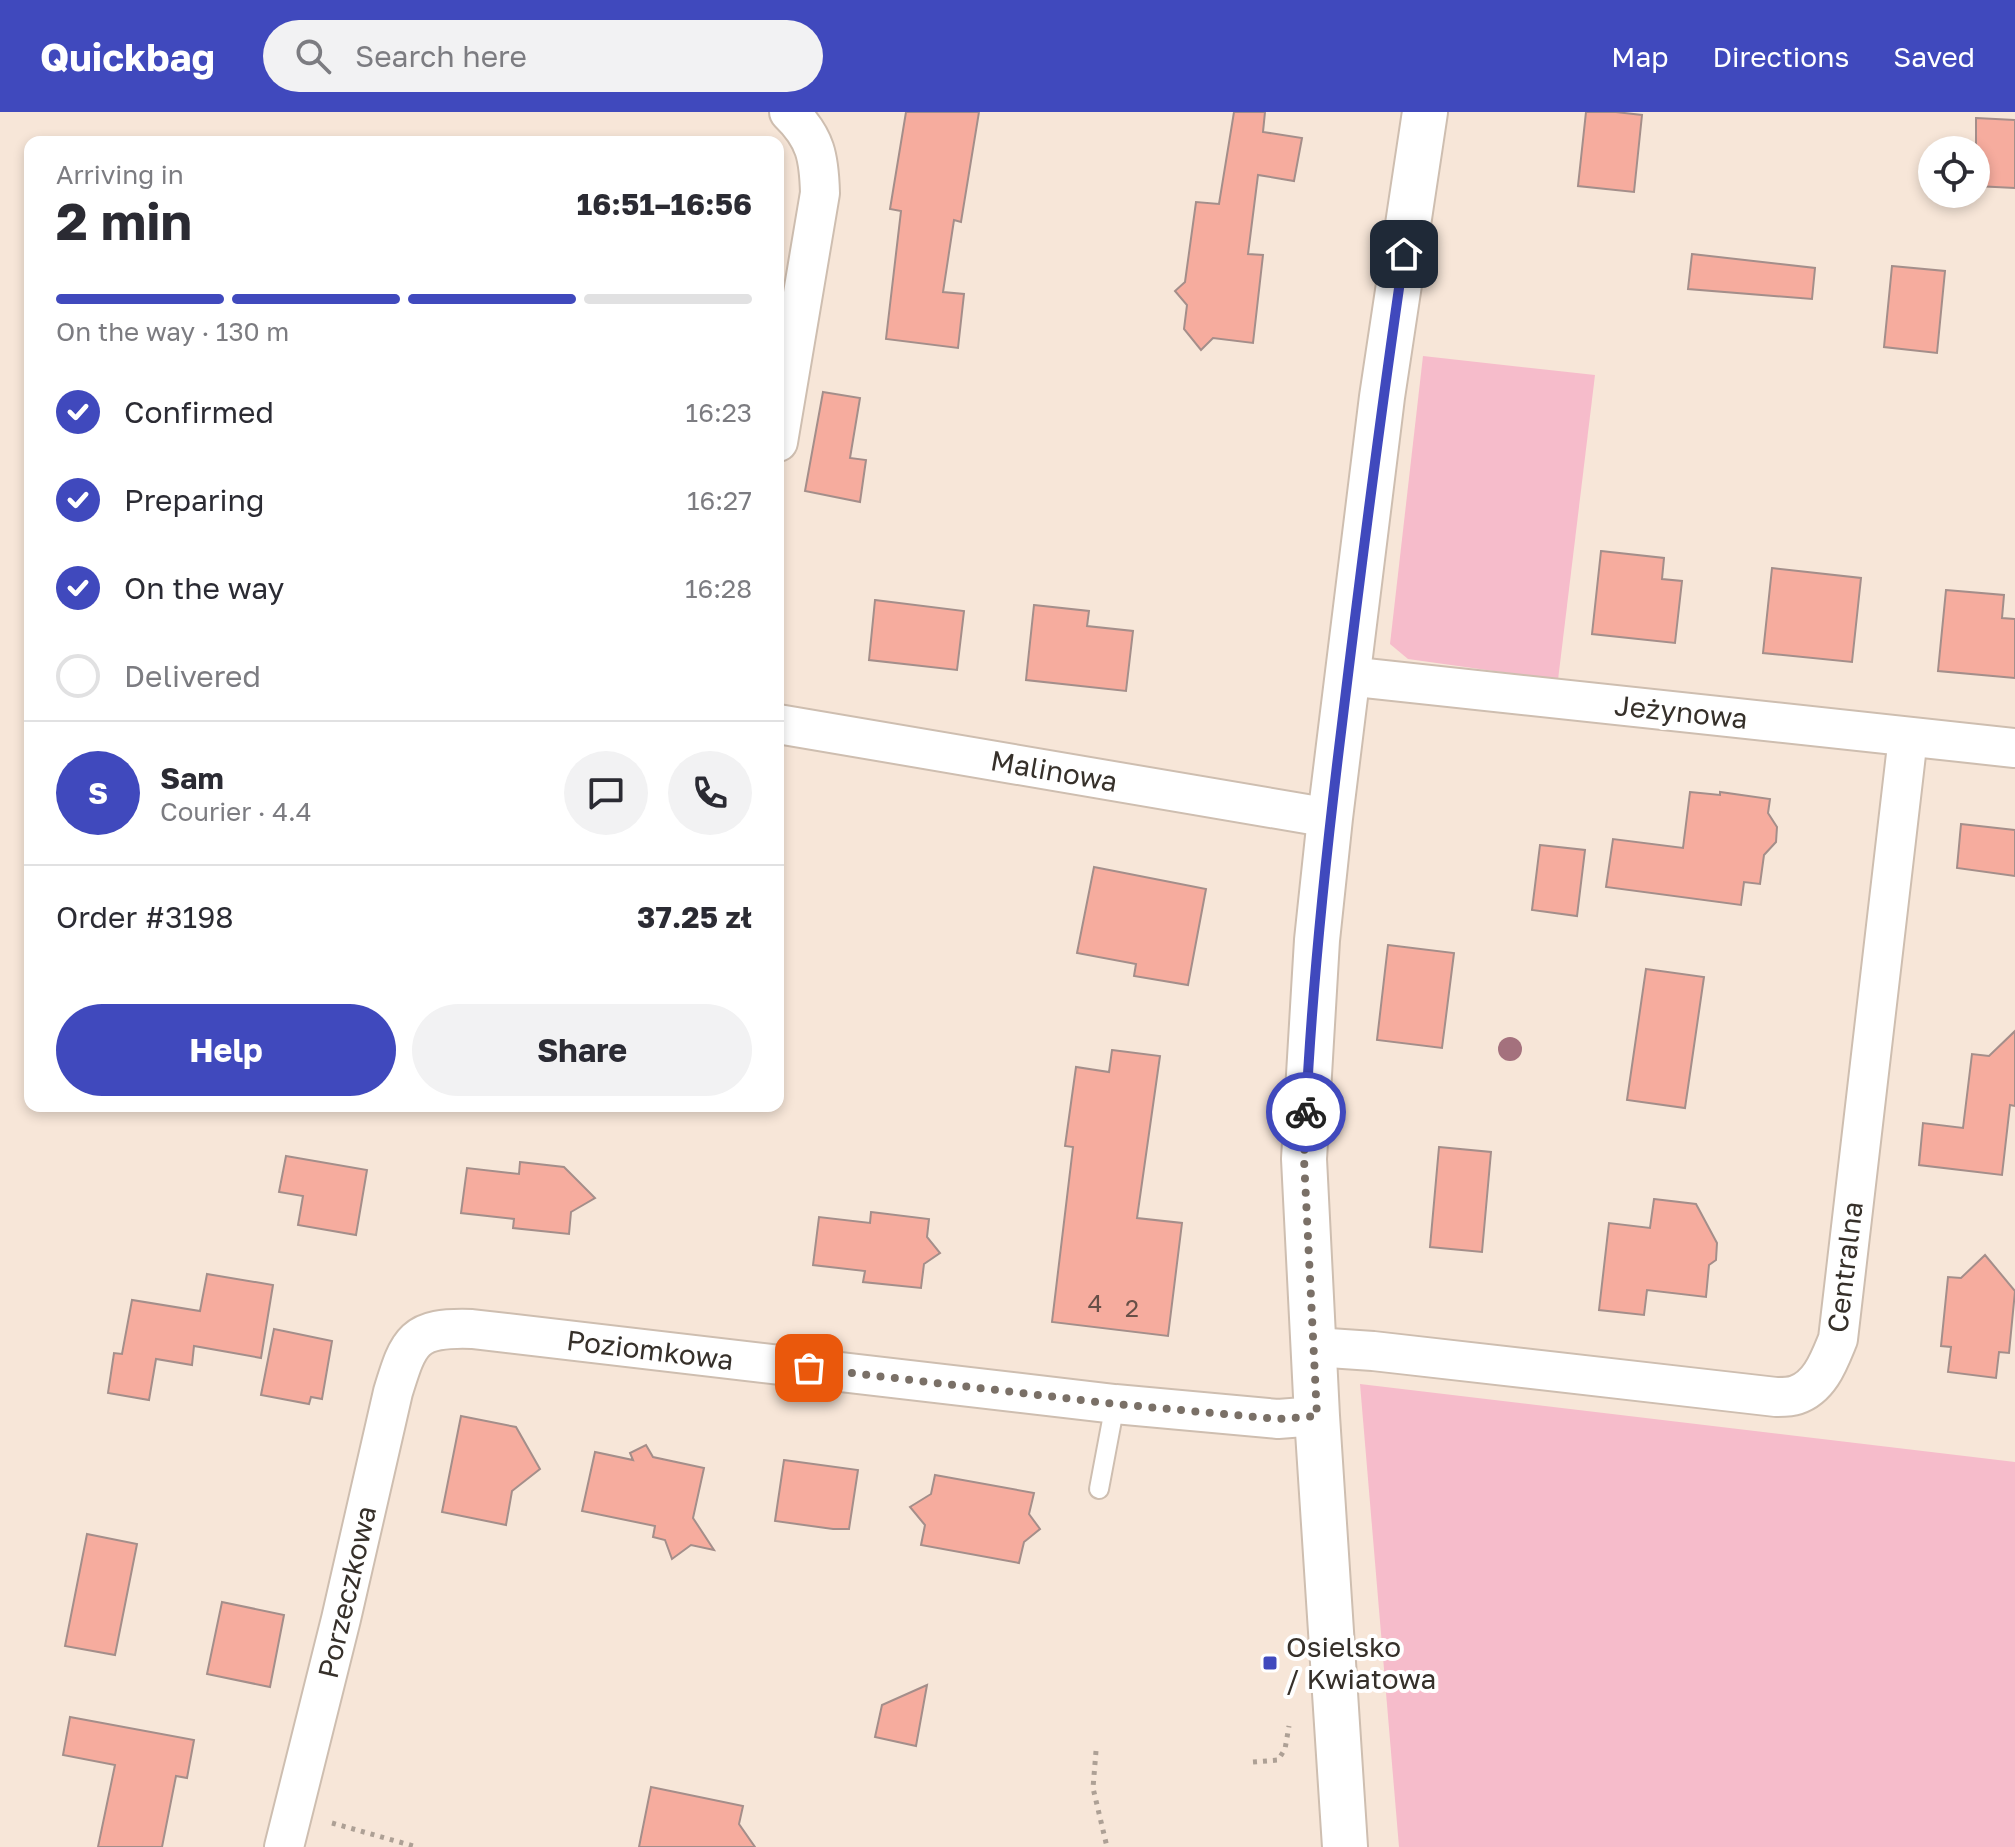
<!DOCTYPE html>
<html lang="en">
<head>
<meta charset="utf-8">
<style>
  body { margin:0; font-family:"Golos Text",sans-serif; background:#f2f2f3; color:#2b2b33; height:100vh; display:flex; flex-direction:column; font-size:30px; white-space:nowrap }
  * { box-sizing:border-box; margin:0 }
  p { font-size:26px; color:#7c7c81 }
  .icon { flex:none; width:44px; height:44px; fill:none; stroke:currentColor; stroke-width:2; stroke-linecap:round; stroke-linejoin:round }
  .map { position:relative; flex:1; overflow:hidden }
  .drawer { position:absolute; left:24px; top:24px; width:760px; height:976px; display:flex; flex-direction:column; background:#fff; border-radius:16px; box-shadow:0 4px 12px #0003 }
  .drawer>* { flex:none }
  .buttons { position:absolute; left:1918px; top:24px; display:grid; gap:16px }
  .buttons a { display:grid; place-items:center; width:72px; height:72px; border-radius:50%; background:#fff; box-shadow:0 4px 12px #0003; font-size:40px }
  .pin { position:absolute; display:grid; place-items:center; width:68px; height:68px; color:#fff; margin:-34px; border-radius:16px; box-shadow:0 4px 12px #0006 }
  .courier { position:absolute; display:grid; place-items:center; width:80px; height:80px; margin:-40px; border:6px solid #4049bd; border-radius:50%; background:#fff; color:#222; box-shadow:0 2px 10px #0007 }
  .summary em { font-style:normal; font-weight:700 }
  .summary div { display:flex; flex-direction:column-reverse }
  .summary { display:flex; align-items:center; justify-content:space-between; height:136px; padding:0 32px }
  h1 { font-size:52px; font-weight:700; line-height:60px }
  .bar { display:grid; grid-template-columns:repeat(4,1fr); gap:12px 8px; align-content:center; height:96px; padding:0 32px }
  .bar i { height:10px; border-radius:6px; background:#e1e1e2 }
  .bar .selected { background:#4049bd }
  .bar p { grid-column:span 4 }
  .line { display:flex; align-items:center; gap:20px; padding:0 32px; border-top:2px solid #e1e1e2 }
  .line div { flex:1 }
  .round { display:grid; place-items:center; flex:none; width:84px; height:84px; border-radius:42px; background:#f2f2f3 }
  ol { padding:0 32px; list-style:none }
  li { display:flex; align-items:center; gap:24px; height:88px }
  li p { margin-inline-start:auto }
  li .icon { padding:8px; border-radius:50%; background:#4049bd; color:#fff; stroke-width:4 }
  li:last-child { color:#7c7c81 }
  li i { width:44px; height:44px; border:4px solid #e1e1e2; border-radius:50% }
  .button { display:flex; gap:16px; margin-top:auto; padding:16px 32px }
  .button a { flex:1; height:92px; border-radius:48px; background:#4049bd; color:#fff; font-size:32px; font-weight:700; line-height:92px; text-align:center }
  .button a+a { background:#f2f2f3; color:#2b2b33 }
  header { display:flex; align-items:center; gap:48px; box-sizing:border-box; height:112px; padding:0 40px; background:#4049bd; color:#fff }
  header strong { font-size:38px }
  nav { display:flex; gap:44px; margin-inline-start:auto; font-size:28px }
  .search { width:560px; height:72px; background:#f2f2f3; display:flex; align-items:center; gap:20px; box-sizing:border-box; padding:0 28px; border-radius:44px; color:#7c7c81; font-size:30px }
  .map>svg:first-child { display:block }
  .green { fill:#f6bccb }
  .building { fill:#f6ac9e; stroke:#a48e8a; stroke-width:2 }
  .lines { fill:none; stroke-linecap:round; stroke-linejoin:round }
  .service-casing { stroke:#cebeb0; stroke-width:22 }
  .minor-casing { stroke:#cebeb0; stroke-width:42 }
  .tertiary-casing { stroke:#cebeb0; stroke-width:48 }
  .path { stroke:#ada095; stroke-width:5; stroke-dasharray:4 6; stroke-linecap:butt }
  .service { stroke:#fff; stroke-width:18 }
  .minor { stroke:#fff; stroke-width:38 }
  .tertiary { stroke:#fff; stroke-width:44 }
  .tree { fill:#a4717d }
  .done { stroke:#7a7067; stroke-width:8; stroke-dasharray:0 14.4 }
  .route { stroke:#4049bd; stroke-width:10 }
  .poi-dot { fill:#4049bd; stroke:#fff; stroke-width:3 }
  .labels { text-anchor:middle; stroke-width:8; stroke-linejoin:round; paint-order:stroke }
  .number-label { font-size:24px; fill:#664f47 }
  .street-label { font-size:28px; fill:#36302a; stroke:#fff }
  .poi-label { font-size:28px; fill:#36302a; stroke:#fff; text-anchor:start }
</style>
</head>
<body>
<header>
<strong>Quickbag</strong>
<div class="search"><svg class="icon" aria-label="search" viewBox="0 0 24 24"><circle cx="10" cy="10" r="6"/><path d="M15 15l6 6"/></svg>Search here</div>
<nav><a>Map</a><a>Directions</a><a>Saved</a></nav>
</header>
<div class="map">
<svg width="2015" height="1735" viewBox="0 0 2015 1735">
  <rect width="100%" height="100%" fill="#f7e6d8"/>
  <g class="green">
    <path d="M1423 244 1595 263 1558 568 1408 547 1390 532Z"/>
    <path d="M1360 1272 2015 1350V1735H1399Z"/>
  </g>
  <g class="building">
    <path d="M906 0H979L961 110 954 108 943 180 964 182 958 236 886 227 901 99 890 97Z"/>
    <path d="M1234 0H1265L1263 20 1302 26 1294 69 1258 63 1248 142 1263 143 1253 231 1213 226 1201 238 1184 217 1187 193 1175 179 1185 170 1196 90 1219 92Z"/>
    <path d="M1586 0H1616L1642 3 1634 80 1578 74Z"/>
    <path d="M1976 6 2015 8V76L1976 74Z"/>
    <path d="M1692 142 1815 156 1812 187 1688 177Z"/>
    <path d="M1892 154 1945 159 1937 241 1884 235Z"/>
    <path d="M823 280 860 286 850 346 866 348 860 390 805 379Z"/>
    <path d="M1601 439 1664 446 1662 467 1682 469 1675 531 1592 522Z"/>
    <path d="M1772 456 1861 466 1852 550 1763 541Z"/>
    <path d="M1946 478 2004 483 2002 506 2015 507V566L1938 559Z"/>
    <path d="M875 488 964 499 957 558 869 548Z"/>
    <path d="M1034 493 1089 499 1087 514 1133 519 1126 579 1026 568Z"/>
    <path d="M1690 680 1720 683V680L1770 687 1768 701 1777 715 1776 730 1764 743 1760 772 1744 770 1741 793 1606 775 1613 727 1683 736Z"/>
    <path d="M1961 712 2015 718V764L1957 756Z"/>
    <path d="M1540 733 1585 738 1577 804 1532 798Z"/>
    <path d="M1094 755 1206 777 1188 873 1134 864 1136 852 1077 841Z"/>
    <path d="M1388 833 1454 841 1442 936 1377 928Z"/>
    <path d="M1646 857 1704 865 1685 996 1627 988Z"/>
    <path d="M2015 919V994L2010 993 2002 1063 1919 1053 1923 1011 1963 1016 1972 942 1989 944Z"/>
    <path d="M1112 938 1160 944 1137 1106 1182 1111 1168 1224 1052 1210 1073 1035 1065 1034 1076 955 1109 960Z"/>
    <path d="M1439 1035 1491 1040 1482 1140 1430 1135Z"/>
    <path d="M286 1044 367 1058 356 1123 298 1113 303 1084 279 1080Z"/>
    <path d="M520 1050 564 1055 595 1086 571 1100 569 1122 513 1116 514 1107 461 1101 467 1056 519 1062Z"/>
    <path d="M1654 1087 1696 1092 1717 1131 1716 1148 1709 1153 1706 1185 1647 1178 1644 1203 1599 1198 1609 1111 1650 1116Z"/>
    <path d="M871 1100 929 1107 927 1125 940 1141 924 1152 921 1176 863 1170 865 1159 813 1153 819 1105 870 1111Z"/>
    <path d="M1985 1143 2015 1179 2009 1241 1999 1240 1996 1266 1948 1260 1951 1235 1941 1234 1948 1165 1961 1166Z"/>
    <path d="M207 1162 273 1173 261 1246 194 1234 192 1253 156 1247 149 1288 108 1281 114 1241 122 1242 132 1188 200 1199Z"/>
    <path d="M274 1217 332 1229 322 1287 311 1285 309 1292 261 1283Z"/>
    <path d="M461 1304 516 1315 540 1357 512 1379 506 1413 442 1400Z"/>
    <path d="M646 1333 653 1345 704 1356 693 1406 714 1438 691 1433 672 1447 665 1428 653 1425 655 1414 582 1399 595 1340 633 1348 630 1341Z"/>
    <path d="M784 1348 858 1358 849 1417H833L775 1409Z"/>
    <path d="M935 1363 1034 1381 1029 1402 1040 1417 1024 1430 1019 1451 921 1433 925 1413 910 1395 931 1382Z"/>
    <path d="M87 1422 137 1432 115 1543 65 1534Z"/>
    <path d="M222 1490 284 1503 270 1575 207 1562Z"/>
    <path d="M927 1573 916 1634 875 1625 882 1593Z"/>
    <path d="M70 1605 194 1628 187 1666 176 1664 162 1735H98L115 1653 63 1643Z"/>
    <path d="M651 1675 743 1694 739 1712 755 1735H639Z"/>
  </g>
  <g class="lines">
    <defs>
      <path id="service" d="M1099 1377 1115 1292"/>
      <g id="minor">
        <path d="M778 330 820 81C819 46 816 26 789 0"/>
        <path d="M1347 564 2015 636"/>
        <path d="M778 612 1330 706"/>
        <path d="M1314 1235 1373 1239 1776 1285C1783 1285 1790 1285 1796 1283 1820 1275 1829 1249 1838 1227L1908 625"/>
        <path d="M284 1735 341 1507 393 1280C409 1228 413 1215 472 1217L1115 1292 1278 1307 1317 1304"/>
      </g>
      <path id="tertiary" d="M1345 1735 1317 1304 1304 1047 1317 828 1330 706 1382 285 1425 0"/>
    </defs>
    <use href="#service" class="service-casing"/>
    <use href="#minor" class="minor-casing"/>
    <use href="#tertiary" class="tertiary-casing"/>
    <g class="path">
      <path d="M1096 1639 1093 1676 1107 1735"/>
      <path d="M1253 1650 1278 1648 1285 1637 1289 1614"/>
      <path d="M332 1711 417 1735"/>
    </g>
    <use href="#service" class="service"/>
    <use href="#minor" class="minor"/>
    <use href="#tertiary" class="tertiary"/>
  </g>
  <circle class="tree" cx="1510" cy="937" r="12"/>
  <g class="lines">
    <path class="done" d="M809 1256 1115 1292 1278 1307 1317 1304 1304 1047 1306 1000"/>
    <path class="route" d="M1306 1000C1312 870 1326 741 1342 612 1361 455 1381 298 1404 142"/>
  </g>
  <rect class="poi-dot" x="1262" y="1543" width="16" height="16" rx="4"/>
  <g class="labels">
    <g class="number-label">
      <text x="1095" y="1200">4</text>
      <text x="1132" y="1205">2</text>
    </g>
    <g class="street-label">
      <text transform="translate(1681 600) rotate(6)" y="10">Jeżynowa</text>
      <text transform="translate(1054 659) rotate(10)" y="10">Malinowa</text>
      <text transform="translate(1845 1155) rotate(-83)" y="10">Centralna</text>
      <text transform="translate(650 1238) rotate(7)" y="10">Poziomkowa</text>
      <text transform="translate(347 1480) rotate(-77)" y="10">Porzeczkowa</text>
    </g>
    <g class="poi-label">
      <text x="1286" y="1545">Osielsko<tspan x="1286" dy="32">/ Kwiatowa</tspan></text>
    </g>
  </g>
</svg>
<div class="buttons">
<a><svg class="icon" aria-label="locate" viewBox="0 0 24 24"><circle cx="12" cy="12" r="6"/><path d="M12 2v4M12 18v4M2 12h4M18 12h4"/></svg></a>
</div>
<div class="pin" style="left:809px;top:1256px;background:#ea580c"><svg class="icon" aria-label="bag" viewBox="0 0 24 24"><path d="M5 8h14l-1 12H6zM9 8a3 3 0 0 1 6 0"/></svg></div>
<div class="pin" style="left:1404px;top:142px;background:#1f2937"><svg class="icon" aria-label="home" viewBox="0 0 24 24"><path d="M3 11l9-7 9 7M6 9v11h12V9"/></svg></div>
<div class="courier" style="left:1306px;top:1000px"><svg class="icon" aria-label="bike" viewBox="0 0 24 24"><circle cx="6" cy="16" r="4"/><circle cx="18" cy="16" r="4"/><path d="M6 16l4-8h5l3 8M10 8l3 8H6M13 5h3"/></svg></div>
<section class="drawer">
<div class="summary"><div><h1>2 min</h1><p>Arriving in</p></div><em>16:51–16:56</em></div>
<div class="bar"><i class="selected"></i><i class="selected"></i><i class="selected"></i><i></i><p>On the way · 130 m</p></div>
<ol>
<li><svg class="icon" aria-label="check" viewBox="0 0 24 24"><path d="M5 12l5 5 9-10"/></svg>Confirmed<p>16:23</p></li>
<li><svg class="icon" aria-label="check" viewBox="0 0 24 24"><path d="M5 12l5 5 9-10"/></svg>Preparing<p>16:27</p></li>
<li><svg class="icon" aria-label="check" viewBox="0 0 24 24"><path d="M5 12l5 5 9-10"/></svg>On the way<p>16:28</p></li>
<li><i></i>Delivered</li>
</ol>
<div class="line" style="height:144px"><b class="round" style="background:#4049bd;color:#fff">S</b><div><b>Sam</b><p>Courier · 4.4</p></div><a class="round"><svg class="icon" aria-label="chat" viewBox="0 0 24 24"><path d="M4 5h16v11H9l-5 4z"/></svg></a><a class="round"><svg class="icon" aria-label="phone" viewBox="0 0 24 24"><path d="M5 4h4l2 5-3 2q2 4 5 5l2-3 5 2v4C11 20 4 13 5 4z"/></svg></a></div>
<div class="line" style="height:104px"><div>Order #3198</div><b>37.25 zł</b></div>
<div class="button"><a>Help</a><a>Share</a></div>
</section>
</div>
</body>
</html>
